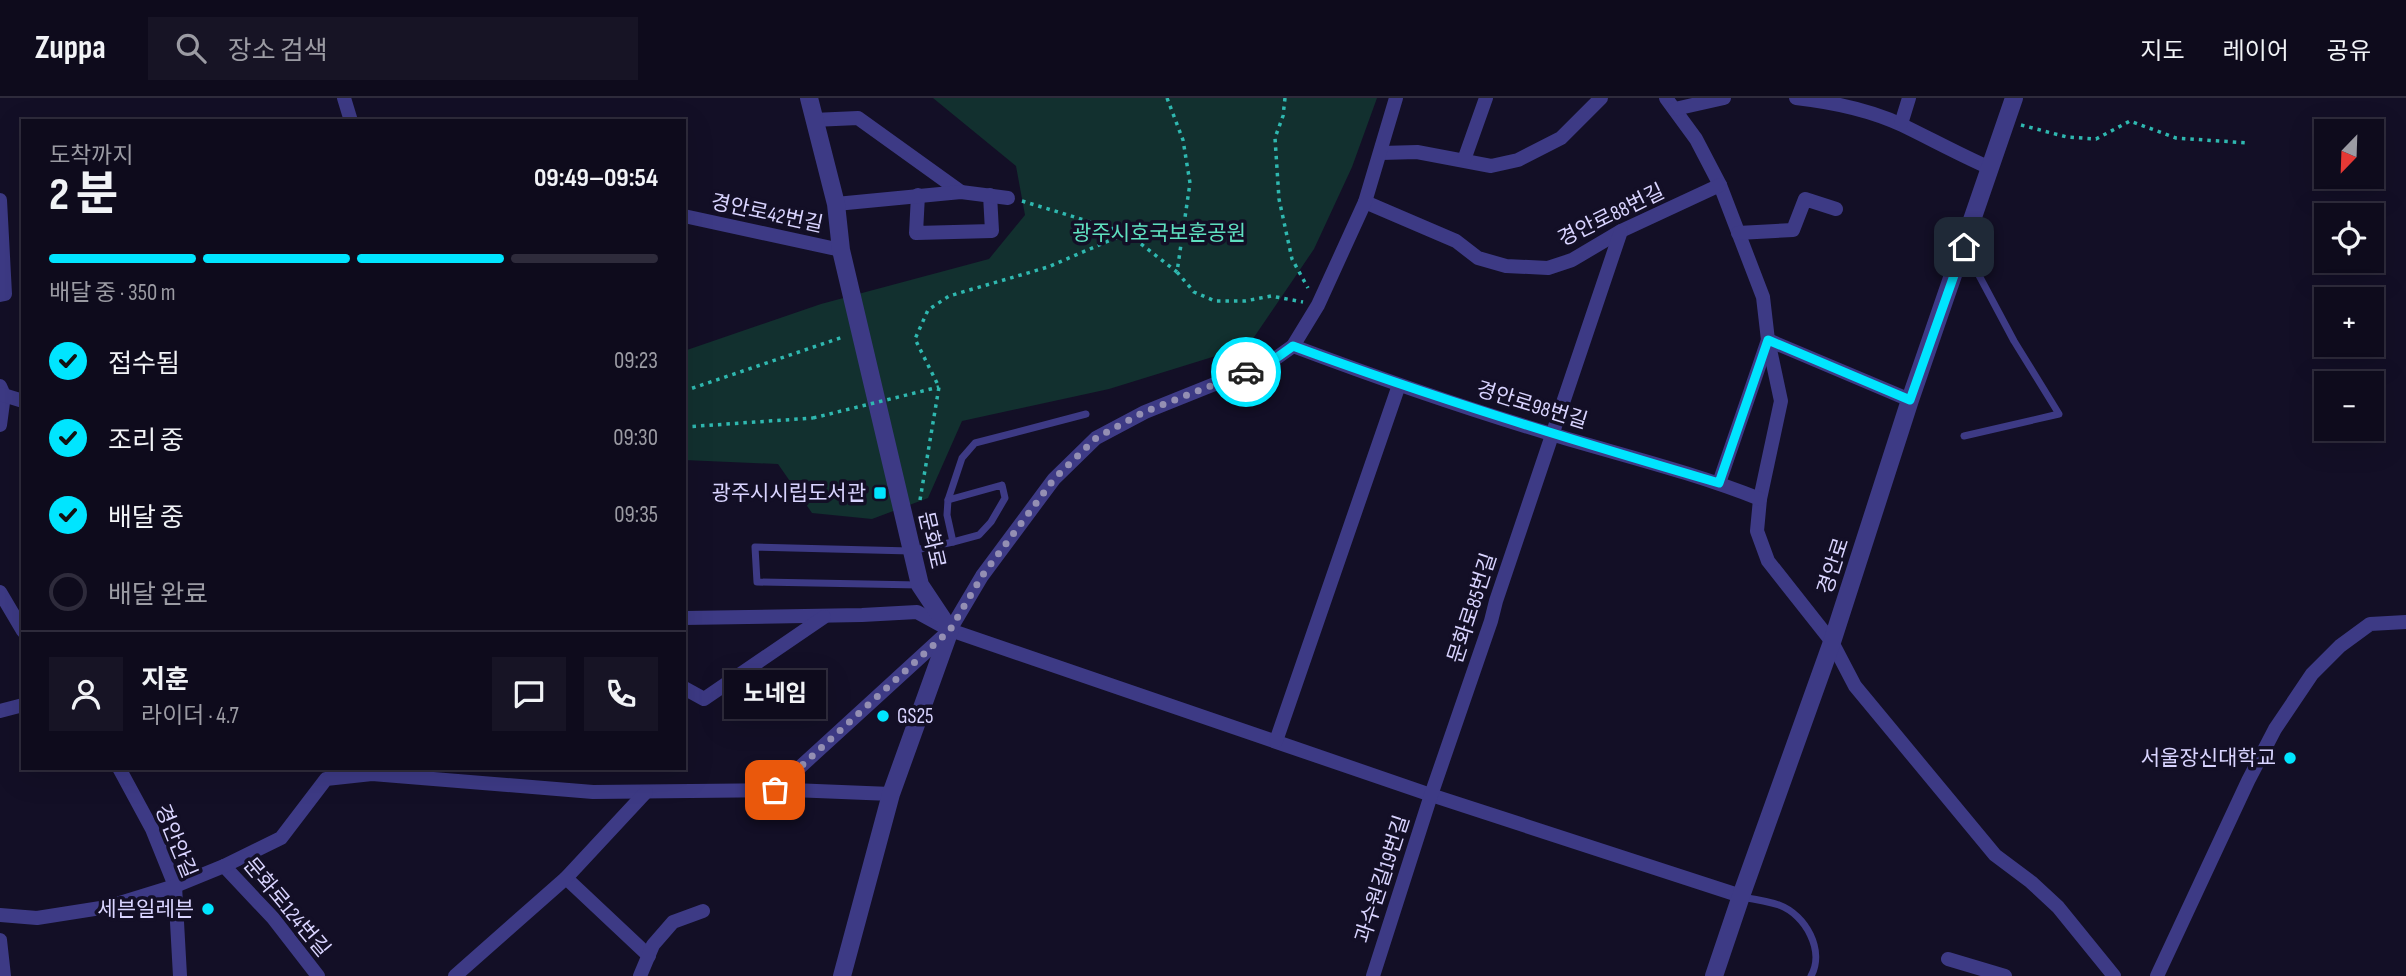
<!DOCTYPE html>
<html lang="ko">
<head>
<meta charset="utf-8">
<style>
  body { margin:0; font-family:"Sofia Sans Condensed","Noto Sans KR",sans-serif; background:#171425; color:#f1f3f6; height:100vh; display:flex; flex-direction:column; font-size:26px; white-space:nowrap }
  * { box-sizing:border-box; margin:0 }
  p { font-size:23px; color:#9b9ba3 }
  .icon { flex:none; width:38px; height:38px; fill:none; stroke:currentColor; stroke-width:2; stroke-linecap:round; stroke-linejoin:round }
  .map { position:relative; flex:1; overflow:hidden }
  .side { position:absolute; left:21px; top:21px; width:665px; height:651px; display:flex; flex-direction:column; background:#0e0b1c; border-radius:0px; box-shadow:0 7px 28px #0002,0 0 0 2px #2e2b3b }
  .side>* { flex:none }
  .needle { width:46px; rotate:203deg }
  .fabs { position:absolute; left:2314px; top:21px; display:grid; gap:14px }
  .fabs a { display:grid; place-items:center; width:70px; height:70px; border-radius:0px; background:#0e0b1c; box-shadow:0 7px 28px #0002,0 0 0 2px #2e2b3b; font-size:35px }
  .pin { position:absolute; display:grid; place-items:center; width:60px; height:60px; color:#fff; margin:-30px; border-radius:14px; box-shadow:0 4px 10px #0006 }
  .courier { position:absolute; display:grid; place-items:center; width:70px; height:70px; margin:-35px; border:5px solid #00e5ff; border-radius:50%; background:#fff; color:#222; box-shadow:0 2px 9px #0007 }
  .bubble { position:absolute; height:49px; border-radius:0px; background:#0e0b1c; box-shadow:0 7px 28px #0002,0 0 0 2px #2e2b3b; font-size:23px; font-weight:700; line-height:49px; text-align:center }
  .headline em { font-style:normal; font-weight:700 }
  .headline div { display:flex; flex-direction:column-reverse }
  .headline { display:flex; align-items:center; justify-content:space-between; height:119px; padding:0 28px }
  h1 { font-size:46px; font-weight:700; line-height:52px }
  .bar { display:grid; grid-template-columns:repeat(4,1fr); gap:10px 7px; align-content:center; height:84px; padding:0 28px }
  .bar i { height:9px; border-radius:5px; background:#2e2b3b }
  .bar .current { background:#00e5ff }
  .bar p { grid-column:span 4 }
  .line { display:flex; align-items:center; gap:18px; padding:0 28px; border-top:2px solid #2e2b3b }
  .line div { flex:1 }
  .round { display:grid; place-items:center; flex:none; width:74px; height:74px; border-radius:0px; background:#171425 }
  ol { padding:0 28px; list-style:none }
  li { display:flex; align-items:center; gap:21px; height:77px }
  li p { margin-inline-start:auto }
  li .icon { padding:7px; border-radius:50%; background:#00e5ff; color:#111; stroke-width:4 }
  li:last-child { color:#9b9ba3 }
  li i { width:38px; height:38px; border:4px solid #2e2b3b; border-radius:50% }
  header { display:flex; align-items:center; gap:42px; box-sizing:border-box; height:98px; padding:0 35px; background:#0e0b1c; border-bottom:2px solid #2e2b3b }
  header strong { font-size:33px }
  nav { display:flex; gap:38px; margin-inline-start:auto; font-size:24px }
  .search { width:490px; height:63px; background:#171425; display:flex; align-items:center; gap:18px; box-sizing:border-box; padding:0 24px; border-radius:0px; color:#9b9ba3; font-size:26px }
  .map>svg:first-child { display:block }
  .green { fill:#12302f }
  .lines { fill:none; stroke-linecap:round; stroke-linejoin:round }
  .path { stroke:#2fb8b0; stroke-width:3.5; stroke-dasharray:3.5 5; stroke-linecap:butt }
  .service { stroke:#3d3a85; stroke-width:7 }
  .minor { stroke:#3d3a85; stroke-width:14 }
  .tertiary { stroke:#3d3a85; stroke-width:18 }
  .path-bridge { stroke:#2fb8b0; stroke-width:3.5; stroke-dasharray:3.5 5; stroke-linecap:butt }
  .done { stroke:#948fb3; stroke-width:7; stroke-dasharray:0 12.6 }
  .route { stroke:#00e5ff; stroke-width:9 }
  .poi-dot { fill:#00e5ff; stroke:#130f26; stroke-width:2.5 }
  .labels { text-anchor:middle; stroke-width:7; stroke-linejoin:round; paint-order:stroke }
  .street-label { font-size:21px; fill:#d9d4ff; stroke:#130f26 }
  .park-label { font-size:21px; fill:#5fe0c0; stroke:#130f26 }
  .poi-label { font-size:21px; fill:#d9d4ff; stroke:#130f26; text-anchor:end }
</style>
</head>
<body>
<header>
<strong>Zuppa</strong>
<div class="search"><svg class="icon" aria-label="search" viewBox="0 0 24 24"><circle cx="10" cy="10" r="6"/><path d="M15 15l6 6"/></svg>장소 검색</div>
<nav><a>지도</a><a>레이어</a><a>공유</a></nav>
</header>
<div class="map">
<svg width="2406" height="878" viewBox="0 0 2406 878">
  <rect width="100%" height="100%" fill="#130f26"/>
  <path class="green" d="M933 0H1377L1352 69 1314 151 1248 248 1109 291 962 323 928 400 872 421 812 415 778 366 684 362V253L821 206 989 161 1025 117 1016 68Z"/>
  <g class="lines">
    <g class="path">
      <path d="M1167 0 1183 42 1190 85 1177 174 1194 194 1215 203H1245L1271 198 1303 204"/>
      <path d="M1285 0 1283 18 1275 40 1279 101 1292 161 1308 190"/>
      <path d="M2021 27 2067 39 2096 41 2130 23 2176 40 2248 45"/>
      <path d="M1022 103 1127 135 1177 174"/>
      <path d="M684 293 843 239"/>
      <path d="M684 329 813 320"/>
      <path d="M920 402 939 289 915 241 928 212 949 198 1048 169 1127 135"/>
    </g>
    <g class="service">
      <path d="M1964 338 2059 316 2014 243 1966 153"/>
      <path d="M953 444 947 417 948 402 962 360 975 345 1086 316"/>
      <path d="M919 487 757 484 755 449 911 453 953 444 979 437 991 424 1005 400 1002 387 948 402"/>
      <path d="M1741 799C1754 801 1767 803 1779 807 1806 817 1825 853 1811 878"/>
    </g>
    <g class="minor">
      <path d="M344 0 351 23"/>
      <path d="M1666 0 1696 41 1720 87 1763 199 1768 242 1781 303 1760 401 1757 433 1768 463 1832 544 1855 588 1995 757 2031 784 2058 809 2114 878"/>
      <path d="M1796 0C1831 4 1870 12 1902 27 1931 41 1960 57 1990 70"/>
      <path d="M1675 11 1724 0"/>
      <path d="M813 22 858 20 961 94"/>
      <path d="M1901 26 1909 0"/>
      <path d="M1381 55 1417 54 1491 68 1518 62 1561 40 1601 0"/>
      <path d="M1464 62 1486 0"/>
      <path d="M918 97 916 135 992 133 990 97"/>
      <path d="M0 102 5 196 0 197"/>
      <path d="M1365 104 1456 143 1478 160 1506 168 1548 170 1572 162 1621 133 1720 87"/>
      <path d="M836 106 961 94 1008 100"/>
      <path d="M684 118 841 152"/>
      <path d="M1738 135 1793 132 1805 101 1836 111"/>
      <path d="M1293 248C1378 280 1464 310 1551 336 1621 357 1692 374 1760 401"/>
      <path d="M0 288 4 297 0 327"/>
      <path d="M0 296 23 303"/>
      <path d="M1719 385 1768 242 1910 302"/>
      <path d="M0 494 23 533"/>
      <path d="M684 520 862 517 917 514 950 532 1431 697 1741 798"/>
      <path d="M684 590 704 601 824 519"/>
      <path d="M0 613 23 607"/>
      <path d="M1276 643 1399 287"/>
      <path d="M119 670 152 731 175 788 180 878"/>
      <path d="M775 692 950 532 982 478 1054 381 1096 340 1145 314 1272 263 1293 248 1318 207 1365 104 1396 0"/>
      <path d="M224 768 273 820 318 878"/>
      <path d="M566 780 649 858"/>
      <path d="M0 817 37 820 107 809 175 788 224 768 281 740 326 681 372 676 593 694 792 692 891 696"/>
      <path d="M0 842 4 878"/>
      <path d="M1948 861 2005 878"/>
      <path d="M455 878 566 780 646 694"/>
      <path d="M640 878 653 847 673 824 703 813"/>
      <path d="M1373 878 1431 697 1491 523 1496 503 1621 133"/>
      <path d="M2157 878 2248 683 2275 631 2312 576 2340 548 2370 526 2406 524"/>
    </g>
    <g class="tertiary">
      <path d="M809 0 836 106 841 152 920 487 950 532 891 696 842 878"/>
      <path d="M1714 878 1741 798 1832 544 1910 302 2014 0"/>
    </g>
    <path class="path-bridge" d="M813 320 939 289"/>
  </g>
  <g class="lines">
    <path class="done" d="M775 692 950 532 982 478 1054 381 1096 340 1144 314 1246 274"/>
    <path class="route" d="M1246 274 1272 263 1293 248C1434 300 1575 343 1719 385L1768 242 1910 302 1964 149"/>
  </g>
  <g class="poi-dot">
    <rect x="873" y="388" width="14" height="14" rx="3.5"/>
    <circle cx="883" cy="618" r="7"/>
    <circle cx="2290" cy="660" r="7"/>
    <circle cx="208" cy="811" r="7"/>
  </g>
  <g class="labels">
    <g class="street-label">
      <text transform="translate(767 115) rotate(12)" y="7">경안로42번길</text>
      <text transform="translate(1611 117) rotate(-26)" y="7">경안로88번길</text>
      <text transform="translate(1532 307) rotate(17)" y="7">경안로98번길</text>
      <text transform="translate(932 442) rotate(77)" y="7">문화로</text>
      <text transform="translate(1833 468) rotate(-72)" y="7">경안로</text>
      <text transform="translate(1472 510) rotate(-72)" y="7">문화로85번길</text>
      <text transform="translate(176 743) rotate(68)" y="7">경안안길</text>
      <text transform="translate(1382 781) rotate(-72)" y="7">과수원길19번길</text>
      <text transform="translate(287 809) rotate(50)" y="7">문화로124번길</text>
    </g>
    <g class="park-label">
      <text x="1159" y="142">광주시호국보훈공원</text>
    </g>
    <g class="poi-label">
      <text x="866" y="402">광주시시립도서관</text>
      <text x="897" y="625" text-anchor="start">GS25</text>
      <text x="2276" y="667">서울장신대학교</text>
      <text x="194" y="818">세븐일레븐</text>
    </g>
  </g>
</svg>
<div class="fabs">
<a><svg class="needle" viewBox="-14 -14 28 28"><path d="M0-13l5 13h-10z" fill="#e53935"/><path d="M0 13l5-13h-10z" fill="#9b9ba3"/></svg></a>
<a><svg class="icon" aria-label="locate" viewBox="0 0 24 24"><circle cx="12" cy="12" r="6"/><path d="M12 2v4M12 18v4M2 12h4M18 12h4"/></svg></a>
<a>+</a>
<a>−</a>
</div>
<div class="pin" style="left:775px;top:692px;background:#ea580c"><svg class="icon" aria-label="bag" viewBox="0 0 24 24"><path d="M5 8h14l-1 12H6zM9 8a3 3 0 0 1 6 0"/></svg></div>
<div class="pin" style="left:1964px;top:149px;background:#1f2937"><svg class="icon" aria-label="home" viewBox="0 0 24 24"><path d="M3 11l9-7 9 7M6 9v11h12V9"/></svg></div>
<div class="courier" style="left:1246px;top:274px"><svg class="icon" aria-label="car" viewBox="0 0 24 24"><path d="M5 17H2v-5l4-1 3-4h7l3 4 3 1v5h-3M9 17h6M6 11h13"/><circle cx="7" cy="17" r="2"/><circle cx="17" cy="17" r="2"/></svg></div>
<div class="bubble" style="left:724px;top:572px;width:102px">노네임</div>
<section class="side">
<div class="headline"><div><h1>2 분</h1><p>도착까지</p></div><em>09:49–09:54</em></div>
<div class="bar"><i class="current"></i><i class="current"></i><i class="current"></i><i></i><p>배달 중 · 350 m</p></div>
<ol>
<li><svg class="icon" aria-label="check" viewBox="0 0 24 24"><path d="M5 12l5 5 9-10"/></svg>접수됨<p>09:23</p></li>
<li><svg class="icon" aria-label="check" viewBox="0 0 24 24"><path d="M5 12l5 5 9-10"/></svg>조리 중<p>09:30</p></li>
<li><svg class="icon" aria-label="check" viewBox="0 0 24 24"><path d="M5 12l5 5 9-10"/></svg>배달 중<p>09:35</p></li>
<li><i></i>배달 완료</li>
</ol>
<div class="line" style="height:126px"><a class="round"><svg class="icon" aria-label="person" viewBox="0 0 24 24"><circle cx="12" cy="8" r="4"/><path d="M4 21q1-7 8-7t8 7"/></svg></a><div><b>지훈</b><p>라이더 · 4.7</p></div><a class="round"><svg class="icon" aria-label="chat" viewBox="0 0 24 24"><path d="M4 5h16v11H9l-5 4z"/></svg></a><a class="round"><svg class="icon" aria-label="phone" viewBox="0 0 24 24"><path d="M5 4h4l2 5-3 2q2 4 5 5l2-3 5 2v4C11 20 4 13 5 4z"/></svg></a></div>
</section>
</div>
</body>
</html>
